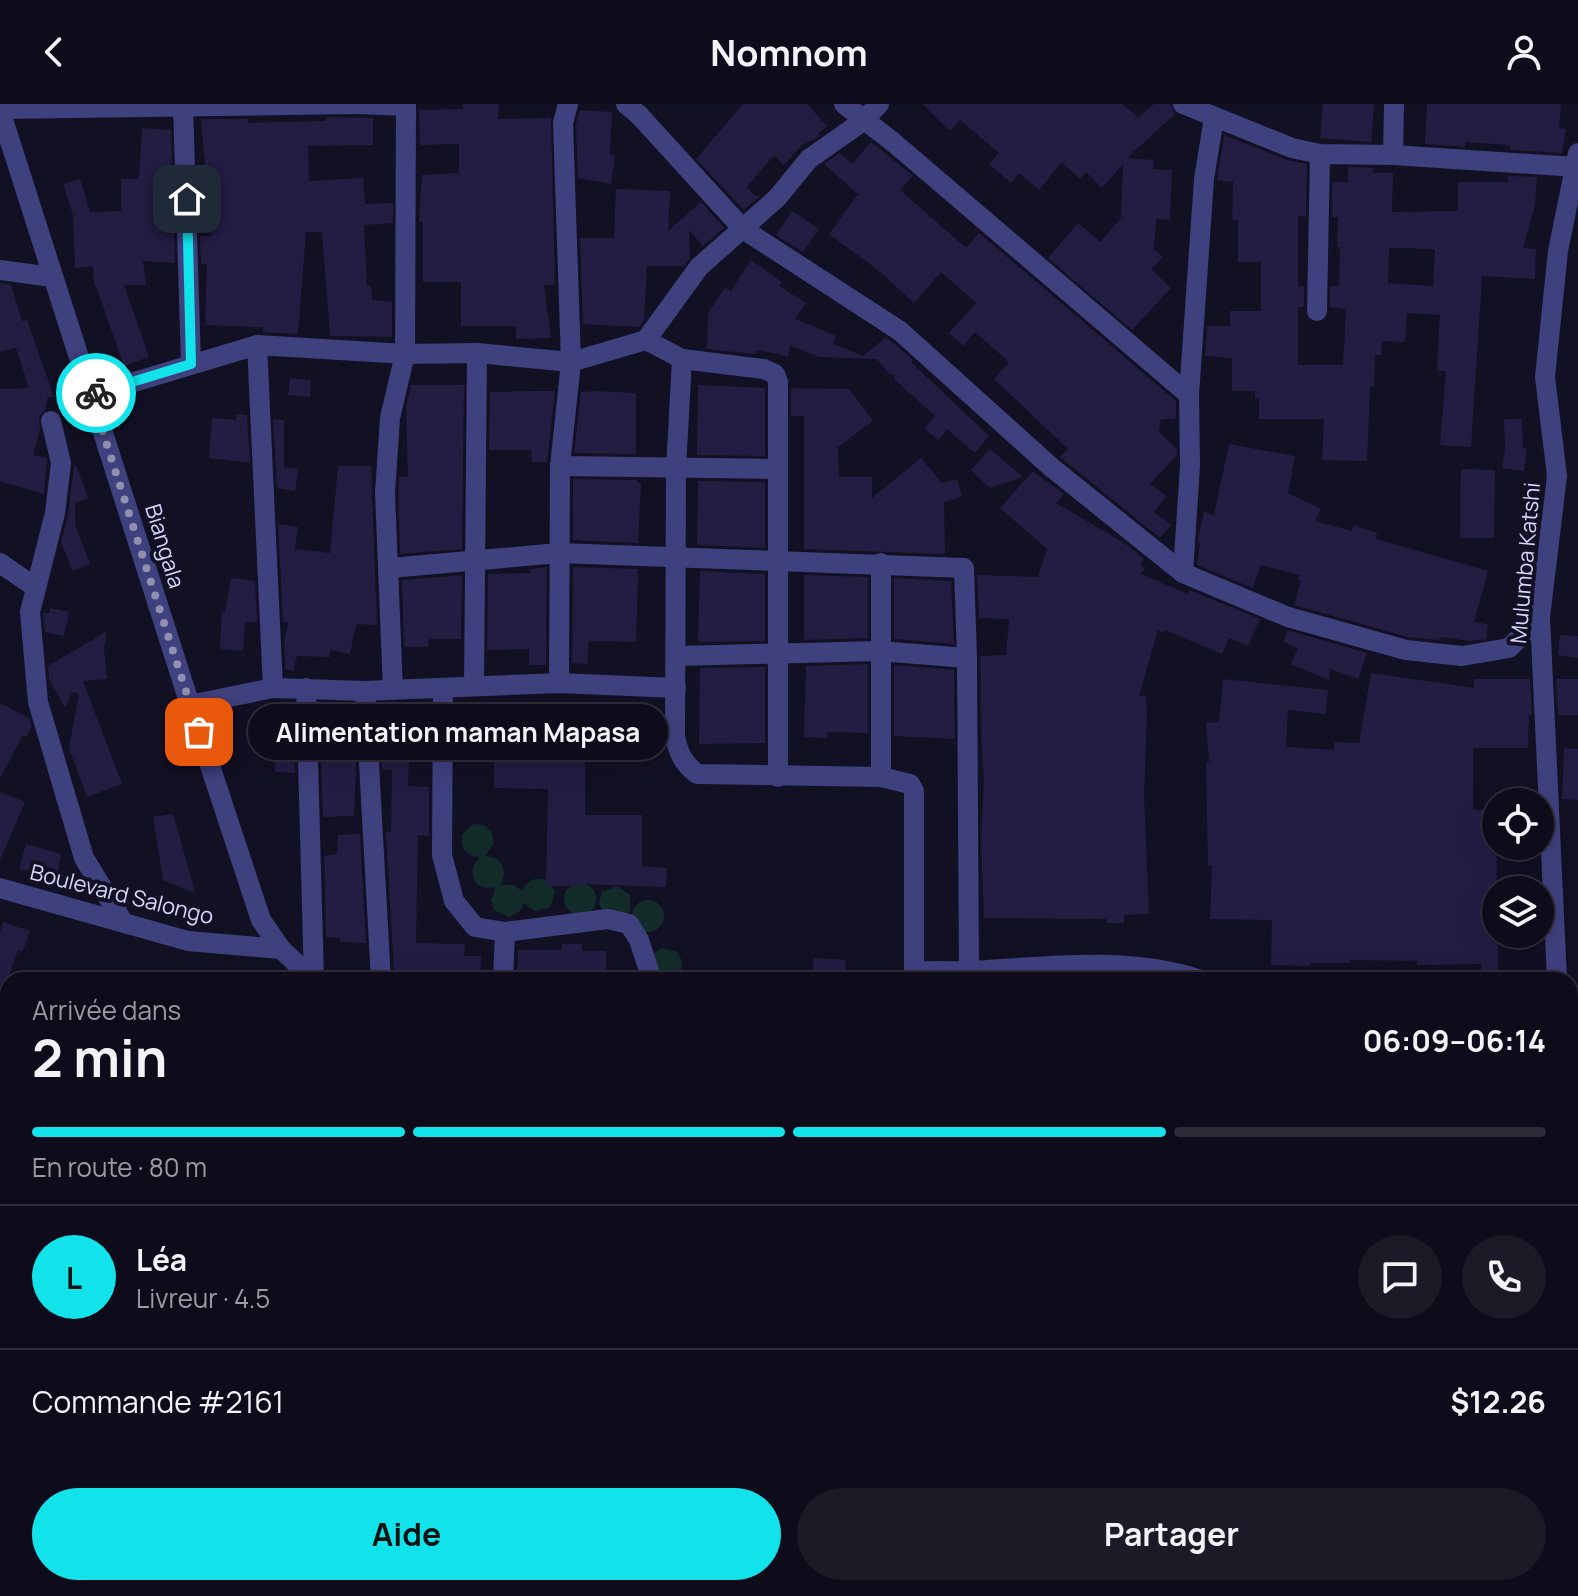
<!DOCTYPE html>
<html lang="fr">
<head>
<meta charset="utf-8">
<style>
  body { margin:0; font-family:Manrope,sans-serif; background:#1c1a27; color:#f1f3f6; height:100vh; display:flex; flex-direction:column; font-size:30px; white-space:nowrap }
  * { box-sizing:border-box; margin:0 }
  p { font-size:26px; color:#9b9ba2 }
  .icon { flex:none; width:44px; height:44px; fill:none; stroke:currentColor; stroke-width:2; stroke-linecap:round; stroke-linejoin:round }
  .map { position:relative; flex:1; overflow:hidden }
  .drawer { position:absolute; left:0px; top:868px; width:1578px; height:624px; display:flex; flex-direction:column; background:#0e0c1a; border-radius:24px 24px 0 0; box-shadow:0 8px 32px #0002,0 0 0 2px #2e2c39 }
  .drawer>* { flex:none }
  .controls { position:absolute; left:1482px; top:684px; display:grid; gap:16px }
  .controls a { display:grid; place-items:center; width:72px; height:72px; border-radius:50%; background:#0e0c1a; box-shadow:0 8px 32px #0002,0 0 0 2px #2e2c39; font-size:40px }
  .pin { position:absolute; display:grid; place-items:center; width:68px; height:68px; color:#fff; margin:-34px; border-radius:16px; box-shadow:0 4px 12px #0006 }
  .courier { position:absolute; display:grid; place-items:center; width:80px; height:80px; margin:-40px; border:6px solid #12e3eb; border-radius:50%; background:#fff; color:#222; box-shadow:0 2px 10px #0007 }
  .bubble { position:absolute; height:56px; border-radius:28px; background:#0e0c1a; box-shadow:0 8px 32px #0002,0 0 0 2px #2e2c39; font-size:26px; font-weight:700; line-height:56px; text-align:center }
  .summary em { font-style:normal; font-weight:700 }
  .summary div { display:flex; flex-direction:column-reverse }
  .summary { display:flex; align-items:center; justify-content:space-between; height:136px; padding:0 32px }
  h1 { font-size:52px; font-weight:700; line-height:60px }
  .bar { display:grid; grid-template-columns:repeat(4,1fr); gap:12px 8px; align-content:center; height:96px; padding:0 32px }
  .bar i { height:10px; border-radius:6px; background:#2e2c39 }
  .bar .active { background:#12e3eb }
  .bar p { grid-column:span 4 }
  .line { display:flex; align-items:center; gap:20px; padding:0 32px; border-top:2px solid #2e2c39 }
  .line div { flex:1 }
  .round { display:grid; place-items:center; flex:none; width:84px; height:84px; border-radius:42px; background:#1c1a27 }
  .button { display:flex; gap:16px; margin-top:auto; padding:16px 32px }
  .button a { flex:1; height:92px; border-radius:48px; background:#12e3eb; color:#111; font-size:32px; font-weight:700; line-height:92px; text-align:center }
  .button a+a { background:#1c1a27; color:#f1f3f6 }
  header { display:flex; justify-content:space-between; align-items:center; height:104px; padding:0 32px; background:#0e0c1a; font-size:36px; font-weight:700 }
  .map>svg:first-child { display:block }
  .green { fill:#132c2a }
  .building { fill:#231d42; fill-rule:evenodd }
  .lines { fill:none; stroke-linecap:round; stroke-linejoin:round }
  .minor { stroke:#3f407e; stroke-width:20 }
  .done { stroke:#9290b0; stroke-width:8; stroke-dasharray:0 14.4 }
  .route { stroke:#12e3eb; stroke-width:10 }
  .labels { text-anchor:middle; stroke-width:8; stroke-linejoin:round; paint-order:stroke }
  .street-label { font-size:22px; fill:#d7d5fc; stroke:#121023 }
</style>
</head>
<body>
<header><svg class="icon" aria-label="back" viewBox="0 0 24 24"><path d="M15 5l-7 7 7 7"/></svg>Nomnom<svg class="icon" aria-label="person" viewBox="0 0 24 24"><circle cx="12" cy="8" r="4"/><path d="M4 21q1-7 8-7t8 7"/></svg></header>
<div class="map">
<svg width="1578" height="1492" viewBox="0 0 1578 1492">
  <rect width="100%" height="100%" fill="#121023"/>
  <g class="green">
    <path d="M473 720 484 721 492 728 494 739 485 752C502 753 509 767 500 781H514L522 787C530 771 547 770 555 788L550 803 535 807 524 799 519 808 509 813 494 806 491 796 496 783C475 788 464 769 480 753 467 752 460 745 462 731Z"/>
    <circle cx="580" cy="795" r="16"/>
    <path d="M617 782 630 791V806L627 811 603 809 599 799 602 788Z"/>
    <circle cx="648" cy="812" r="16"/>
    <path d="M662 844 677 848 682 857 681 866 690 870 694 876H661L653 850Z"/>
  </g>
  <g class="building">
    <path d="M463 0H499L498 15 551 14 555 181H544L551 234 516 235V222H461V178H423V118H419L422 71 459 69V40L420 41 419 6 463 5Z"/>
    <path d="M743 0H807L827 22 818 30 820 32 802 41 784 61 774 51 747 83 754 91 760 92 744 106 696 55Z"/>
    <path d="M923 0H1123L1138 14 1154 0H1170L1175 10 1127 54 1154 56 1153 65 1172 66 1170 116 1156 115 1154 145 1163 153 1151 165 1171 184 1132 226 1048 154 1078 119 1100 138 1121 114 1123 60 1102 84 1086 68 1080 75 1062 58 1039 86 1019 69 1011 79 989 60 999 49 960 16 950 27Z"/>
    <path d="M1323 0H1374L1371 38 1320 34Z"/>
    <path d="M1427 0H1561L1559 24 1566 25 1562 49 1510 46V41L1465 38V43L1425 40Z"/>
    <path d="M580 6 612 8 610 51 615 52 611 80 578 74 576 20Z"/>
    <path d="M326 13 373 14V41L308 42 309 77 363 74 365 100 393 99V119L364 121 367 182 371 181 372 196 392 198V233L330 232 322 128H306L298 230 263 228V223L205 221 207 160H201L200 132H211L201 15H248V19L326 17Z"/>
    <path d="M142 24 171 26 175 159 143 157 146 181H124L149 253 124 262 96 182H94L93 162 75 164 73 111 63 80 80 75 90 108 121 107V75H139Z"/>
    <path d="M1224 31 1287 56 1307 60 1306 113 1298 112V183L1304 182V203H1298V261H1343L1346 205 1330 203V182H1339L1340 143H1337L1338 113H1332V78H1348V63L1373 64V69H1393L1392 108 1458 107V78H1508V72L1537 73 1535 101 1523 144 1536 145 1535 175 1482 172 1471 343 1440 341 1446 267H1437L1440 211 1407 209 1405 238 1382 237 1381 251H1375L1374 283H1370L1367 357 1322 356 1324 315H1259V294H1255V287H1232V254L1205 252 1207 222H1230V207H1261V158H1238V116H1232L1233 78 1217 76ZM1389 144 1435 145 1433 182 1388 179Z"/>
    <path d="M871 38 913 72 900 86 966 144 979 129 1176 297V313L1174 315H1161L1159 328 1177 345V351L1150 380 1166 392 1154 408 1171 421 1160 434 1060 353 1068 345 994 275 1009 258 975 228 963 242 949 229 976 199 941 168 914 199 879 167 829 130 858 90 824 60 840 49 852 60Z"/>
    <path d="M616 85 670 87 668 127 701 98 724 124 703 142 689 126 690 154 684 162H647L644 216 639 223 583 220 580 134H614Z"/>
    <path d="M792 107 819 125 803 148 776 131Z"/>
    <path d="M751 156 782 178 779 182 806 199 795 215 836 232 833 240 863 252 886 233 913 256 911 258 989 332 975 349 947 325 939 336 924 325 935 312 894 275 895 271 889 270 877 255 819 253 790 241 788 252 757 246 756 250 707 245 708 209 725 183 731 187Z"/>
    <path d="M0 179 11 181 22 217 27 216 54 293H48L45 306 39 313 40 326 33 351 47 354 44 390 0 377V285L29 284 16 244 0 248Z"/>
    <path d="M290 274 311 276 310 293 288 291Z"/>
    <path d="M411 281H464L462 445 400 450 398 389 399 373H408L406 303Z"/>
    <path d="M698 281 765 284V352L697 351Z"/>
    <path d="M791 284 849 285 873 317 838 343 839 373H872V394L921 354 942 379 957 375 962 392 944 398 945 450 804 445V312H791Z"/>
    <path d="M532 287H555L547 358H532L531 346H489L490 288Z"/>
    <path d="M596 287 636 289V350L574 349 581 288Z"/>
    <path d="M237 310 247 311 250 359 209 354 212 314 236 316Z"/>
    <path d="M273 315 284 316V363L298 365 295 387 277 384Z"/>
    <path d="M1504 315H1522L1523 344 1527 345 1524 367 1502 364 1505 344Z"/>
    <path d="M1229 340 1295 352 1288 389 1321 405 1315 417 1352 427 1354 421 1377 429 1376 435 1488 467 1474 518 1488 520 1486 535 1471 537 1440 533 1439 536 1408 533 1294 501 1301 476 1298 475 1299 471 1261 461 1253 484 1197 461 1200 439 1198 438 1199 430 1204 408 1214 411Z"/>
    <path d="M990 345 1023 373 990 384 971 366Z"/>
    <path d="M74 362 77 363 88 394 75 399V421L90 460 73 467 61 438 68 411Z"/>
    <path d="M338 362H371L377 521 356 520 350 550 330 546V553L297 552 293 567 285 565 284 535 289 518H283L278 420 298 423 295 445 330 449Z"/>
    <path d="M1461 365 1495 366 1494 434H1460Z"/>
    <path d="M1033 367 1064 390 1056 399 1129 442 1144 455 1140 461 1145 464 1141 470 1188 490 1189 486 1260 515 1248 542 1229 534 1222 550 1165 526 1164 529 1158 526 1139 592H1146L1147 608 1144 691 1149 810 1124 811V819H1107V815L984 814 981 738 984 678 981 635 980 552 1006 551 1009 515 979 514 977 471 1038 473 1047 445 1000 404Z"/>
    <path d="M573 375 637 376V379H641L638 439 573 436Z"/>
    <path d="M698 377 765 378V444L697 441Z"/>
    <path d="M547 463 546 561H529V545L487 546 488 470 530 469V465Z"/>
    <path d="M573 463 637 465 638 469 636 538 589 537 587 560 572 559Z"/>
    <path d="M700 467 765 470V537L698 538Z"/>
    <path d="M462 471 461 535H429L428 543H404L402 476Z"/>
    <path d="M804 471 868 473V534L804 536Z"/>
    <path d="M231 474 255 477 257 518H245L243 547 220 545 222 507 225 508Z"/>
    <path d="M894 474 951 477 954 540 894 535Z"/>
    <path d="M50 504 69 508 64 532 45 528 43 509H49Z"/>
    <path d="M1287 526 1367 549 1358 575 1330 565 1329 576 1291 560 1298 544 1284 538Z"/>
    <path d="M107 527 104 544 107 575 83 577 122 680 87 693 69 644 79 590 72 588 65 604 49 575 48 562Z"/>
    <path d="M1560 531 1578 532V554L1558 551Z"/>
    <path d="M868 560V629L827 628V634L804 633 806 562Z"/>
    <path d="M894 561 954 566 955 635 894 632Z"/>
    <path d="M765 563V639L699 640 700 564Z"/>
    <path d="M1371 569 1474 584V575H1530L1532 611H1529L1528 644H1473V706H1496L1498 869H1481V860L1417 861V857L1350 856V859H1311V862L1271 861 1272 816 1210 815 1212 762H1208L1206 659H1209L1206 619 1219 618 1223 575 1328 586 1325 610 1288 606 1286 643 1334 646V638L1359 639Z"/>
    <path d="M1556 575H1578V611H1558Z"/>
    <path d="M0 599 29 614 32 622 26 633 23 631 0 674Z"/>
    <path d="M494 602 527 605V612H585V711H642V762L667 764 666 783 581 780V782H546L548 685 494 684Z"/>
    <path d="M380 614 407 615V622H410L408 682 429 683V732L418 731 416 839 465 840 464 852H481L480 876H463V870L443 868 394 870 386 728H391L392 666 382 665Z"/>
    <path d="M276 619H294L295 669 275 668Z"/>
    <path d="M320 620 354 621 356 664 354 712 323 713Z"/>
    <path d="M1564 644 1578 645V696L1562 695Z"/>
    <path d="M0 688 25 698 0 756Z"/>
    <path d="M173 710 189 766 195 789 163 776 153 713Z"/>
    <path d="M360 730 366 839 340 838V834L326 833 324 752 337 750 338 731Z"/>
    <path d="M26 740 61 750 57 772 49 773 19 765Z"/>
    <path d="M3 818 30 827 23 847 18 846 3 889 0 888V828Z"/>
    <path d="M562 840H582V847H606V876H517L518 846H562Z"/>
    <path d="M814 854 846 856 844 876H812Z"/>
  </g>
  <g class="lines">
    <g class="minor">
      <path d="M183 0 191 260"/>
      <path d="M357 0 406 2 405 250 390 314 385 389 393 586"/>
      <path d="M626 0 639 11 743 125 900 227 1051 363 1183 469 1288 513 1406 546 1462 552 1509 544 1540 513"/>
      <path d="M844 0 893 38 1189 291"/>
      <path d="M1183 0 1292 44 1320 50 1393 51 1576 63"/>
      <path d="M0 5 356 0"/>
      <path d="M0 6 190 601 261 816 281 845 314 876"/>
      <path d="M1393 51 1394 0"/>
      <path d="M0 166 52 173"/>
      <path d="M1317 207 1320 50"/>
      <path d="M646 236 699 163 777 94 809 55 863 17 879 0"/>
      <path d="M257 241 273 584"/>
      <path d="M682 255 676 365 675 633C679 650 683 659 697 670L881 673 910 680 914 687V868"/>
      <path d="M91 291 257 241 405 250 477 249 571 258 646 236 682 255 764 265 775 270 778 278V673"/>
      <path d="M51 317 61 359 55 409 30 508 38 598 84 754 123 818"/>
      <path d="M560 362 776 365"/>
      <path d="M0 459 35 483"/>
      <path d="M881 459V673"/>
      <path d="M390 464 559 449 964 464 967 554 969 867"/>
      <path d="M1183 469 1190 362 1189 291 1204 75 1214 14"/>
      <path d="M676 552 879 547 967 554"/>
      <path d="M559 579 560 362 571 258 563 19 568 0"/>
      <path d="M474 581 477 249"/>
      <path d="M306 584 314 876"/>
      <path d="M443 584 442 751 454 797 475 823 505 828 608 815 629 820 639 836 652 876"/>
      <path d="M365 587 381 876"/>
      <path d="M190 601 273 584 365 587 559 579 676 584"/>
      <path d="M0 784 188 837 281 845"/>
      <path d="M503 876 505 828"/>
      <path d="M914 876V868C935 866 955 868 975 867 1049 862 1130 852 1201 876"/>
      <path d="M1557 876 1540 513 1557 372 1545 273 1558 147 1578 49"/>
      <path d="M0 1103 8 1105"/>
      <path d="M1570 1223 1578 1222"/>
      <path d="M1538 1484 1549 1492"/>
      <path d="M602 1492 605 1484"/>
      <path d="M814 1492 818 1484"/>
      <path d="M987 1492 990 1484"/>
      <path d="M1221 1492 1225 1484"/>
      <path d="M1399 1492 1402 1484"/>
    </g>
  </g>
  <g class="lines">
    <path class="done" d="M96 289 91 291 199 628"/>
    <path class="route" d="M96 289 191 260 187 95"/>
  </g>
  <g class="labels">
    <g class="street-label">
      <text transform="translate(165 442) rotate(73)" y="8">Biangala</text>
      <text transform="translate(1525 459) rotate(-85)" y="8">Mulumba Katshi</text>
      <text transform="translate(122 790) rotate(14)" y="8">Boulevard Salongo</text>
    </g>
  </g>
</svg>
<div class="controls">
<a><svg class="icon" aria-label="locate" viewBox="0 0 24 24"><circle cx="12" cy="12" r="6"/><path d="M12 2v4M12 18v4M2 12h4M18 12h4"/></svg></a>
<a><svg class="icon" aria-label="layers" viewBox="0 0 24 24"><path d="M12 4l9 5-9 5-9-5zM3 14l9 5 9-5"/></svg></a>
</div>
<div class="pin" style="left:199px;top:628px;background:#ea580c"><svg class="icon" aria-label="bag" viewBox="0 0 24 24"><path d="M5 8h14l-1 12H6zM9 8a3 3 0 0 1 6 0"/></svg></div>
<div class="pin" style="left:187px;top:95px;background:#1f2937"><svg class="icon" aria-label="home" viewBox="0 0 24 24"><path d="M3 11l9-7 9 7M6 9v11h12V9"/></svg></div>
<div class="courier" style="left:96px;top:289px"><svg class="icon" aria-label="bike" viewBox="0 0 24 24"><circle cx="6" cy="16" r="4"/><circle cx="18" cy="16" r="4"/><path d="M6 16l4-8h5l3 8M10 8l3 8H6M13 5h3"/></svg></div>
<div class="bubble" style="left:248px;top:600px;width:420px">Alimentation maman Mapasa</div>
<section class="drawer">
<div class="summary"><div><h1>2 min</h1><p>Arrivée dans</p></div><em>06:09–06:14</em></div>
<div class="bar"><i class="active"></i><i class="active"></i><i class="active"></i><i></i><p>En route · 80 m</p></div>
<div class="line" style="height:144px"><b class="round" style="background:#12e3eb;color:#111">L</b><div><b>Léa</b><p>Livreur · 4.5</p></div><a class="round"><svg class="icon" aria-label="chat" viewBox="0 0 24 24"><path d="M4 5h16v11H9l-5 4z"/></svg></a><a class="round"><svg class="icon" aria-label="phone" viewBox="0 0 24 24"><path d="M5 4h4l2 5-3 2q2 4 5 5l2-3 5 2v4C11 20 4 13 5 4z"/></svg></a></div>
<div class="line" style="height:104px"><div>Commande #2161</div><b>$12.26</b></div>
<div class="button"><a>Aide</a><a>Partager</a></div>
</section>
</div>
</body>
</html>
